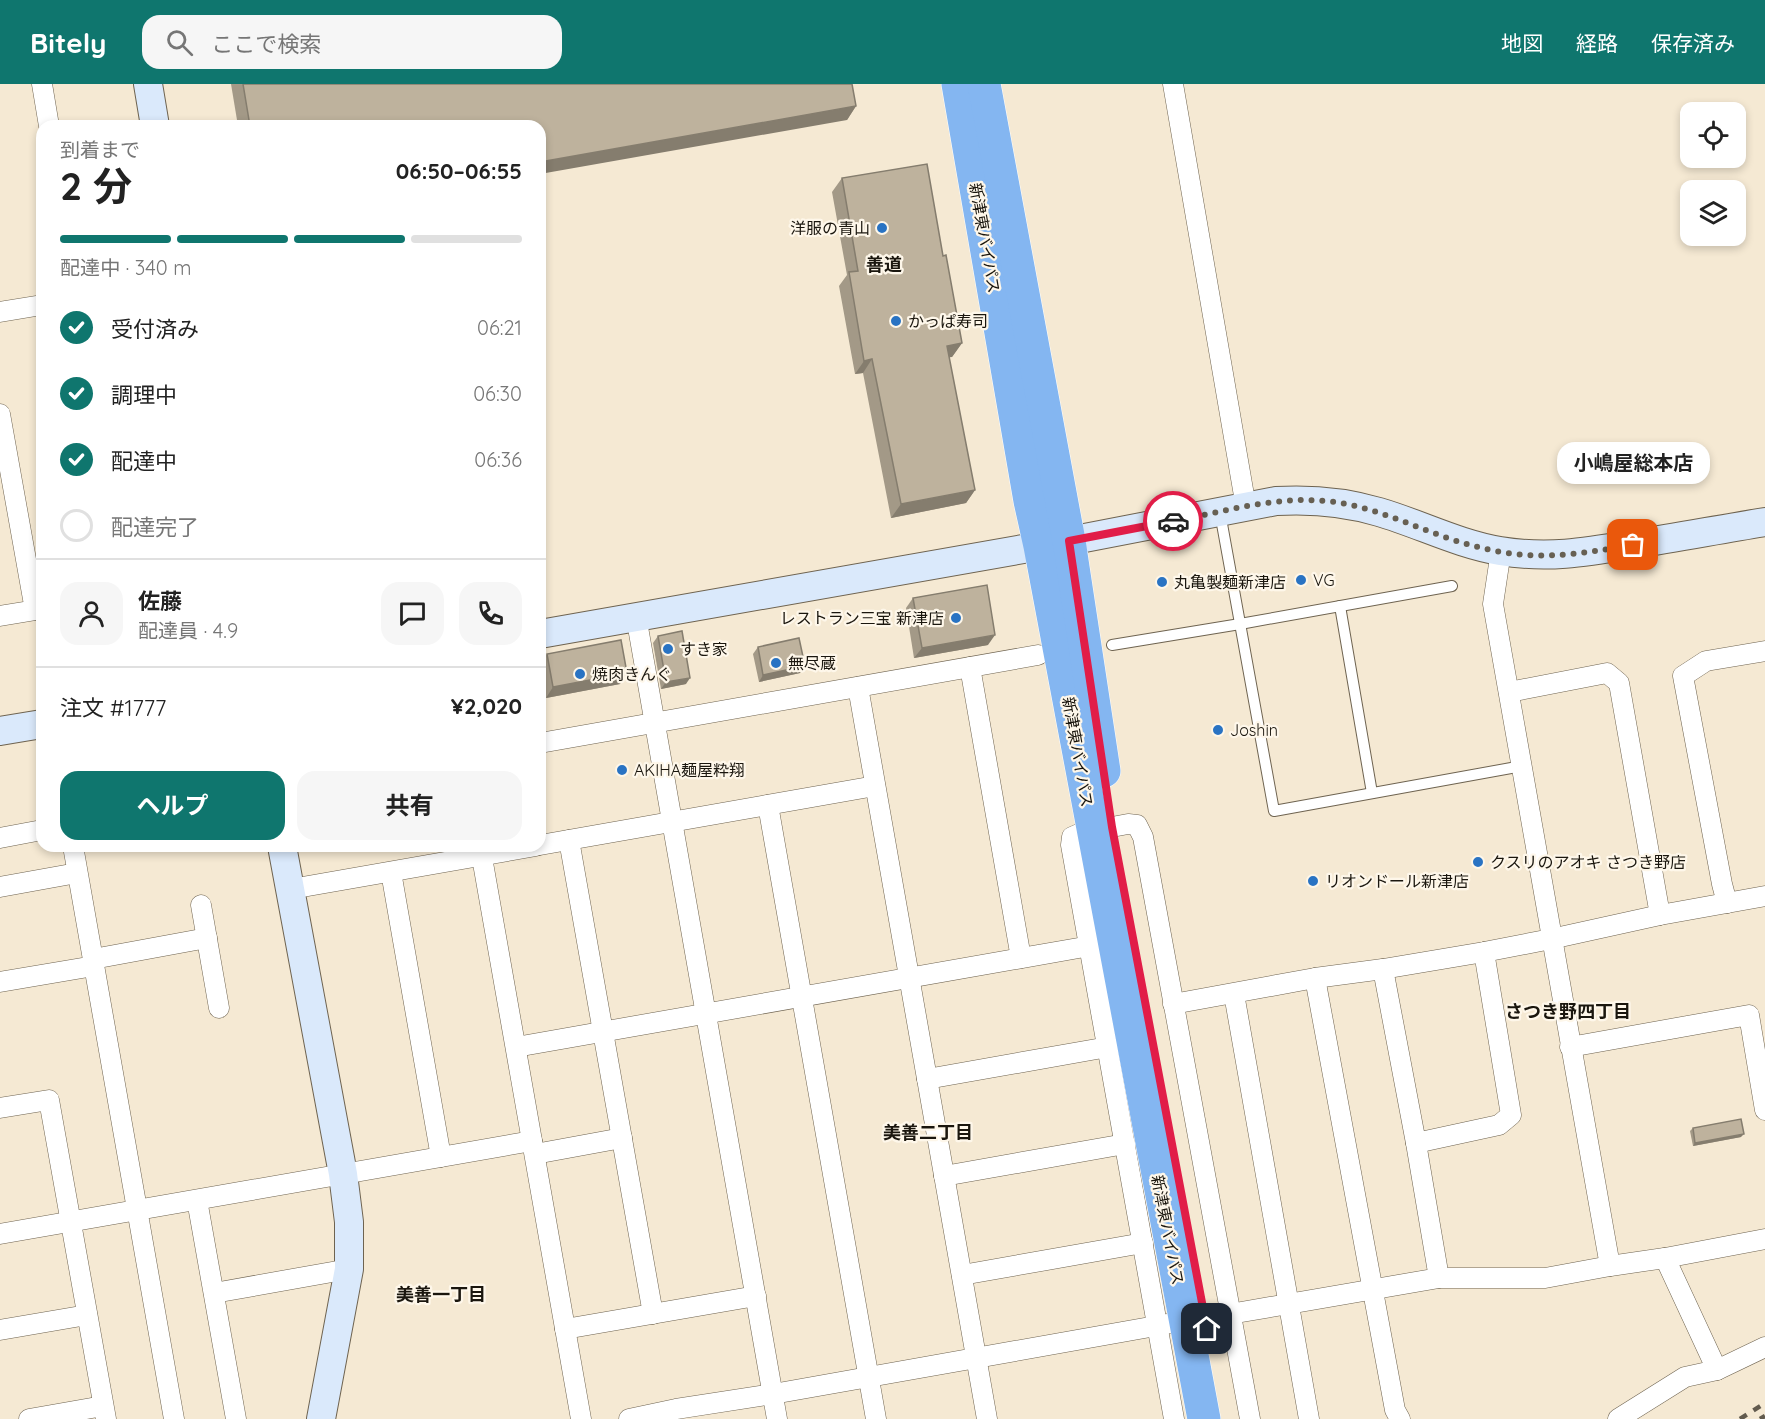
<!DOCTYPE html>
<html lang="ja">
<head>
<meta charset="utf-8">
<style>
  body { margin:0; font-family:Quicksand,"Noto Sans JP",sans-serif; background:#f6f6f6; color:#222; height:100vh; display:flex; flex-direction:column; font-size:22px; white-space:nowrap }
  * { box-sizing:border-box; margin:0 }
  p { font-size:20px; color:#767676 }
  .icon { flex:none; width:33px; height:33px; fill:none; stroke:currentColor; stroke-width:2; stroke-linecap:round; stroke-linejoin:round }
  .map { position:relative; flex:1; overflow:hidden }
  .sheet { position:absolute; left:36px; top:36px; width:510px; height:732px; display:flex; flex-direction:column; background:#fff; border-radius:18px; box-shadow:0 3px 9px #0003 }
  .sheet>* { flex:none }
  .controls { position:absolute; left:1680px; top:18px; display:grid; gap:12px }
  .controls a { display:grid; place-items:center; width:66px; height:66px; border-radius:12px; background:#fff; box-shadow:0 3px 9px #0003; font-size:30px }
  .pin { position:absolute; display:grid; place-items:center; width:51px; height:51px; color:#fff; margin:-26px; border-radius:12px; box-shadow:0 3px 9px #0006 }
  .courier { position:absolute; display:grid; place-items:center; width:60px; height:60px; margin:-30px; border:4px solid #e11d48; border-radius:50%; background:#fff; color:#222; box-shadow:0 2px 8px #0007 }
  .bubble { position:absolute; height:42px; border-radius:18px; background:#fff; box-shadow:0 3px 9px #0003; font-size:20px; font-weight:700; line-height:42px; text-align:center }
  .summary em { font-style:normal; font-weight:700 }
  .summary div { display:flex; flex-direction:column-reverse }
  .summary { display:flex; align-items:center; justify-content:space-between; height:102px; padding:0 24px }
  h1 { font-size:39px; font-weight:700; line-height:45px }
  .bar { display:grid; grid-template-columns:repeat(4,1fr); gap:9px 6px; align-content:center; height:72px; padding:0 24px }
  .bar i { height:8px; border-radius:4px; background:#e0e0e0 }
  .bar .on { background:#0f766e }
  .bar p { grid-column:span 4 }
  .line { display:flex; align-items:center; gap:15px; padding:0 24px; border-top:2px solid #e0e0e0 }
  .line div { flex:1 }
  .round { display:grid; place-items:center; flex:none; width:63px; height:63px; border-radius:18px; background:#f6f6f6 }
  ol { padding:0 24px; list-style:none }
  li { display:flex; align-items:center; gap:18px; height:66px }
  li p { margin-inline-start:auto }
  li .icon { padding:6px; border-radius:50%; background:#0f766e; color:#fff; stroke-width:4 }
  li:last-child { color:#767676 }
  li i { width:33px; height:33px; border:3px solid #e0e0e0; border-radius:50% }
  .button { display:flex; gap:12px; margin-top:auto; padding:12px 24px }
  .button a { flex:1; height:69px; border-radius:18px; background:#0f766e; color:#fff; font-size:24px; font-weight:700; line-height:69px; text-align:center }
  .button a+a { background:#f6f6f6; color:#222 }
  header { display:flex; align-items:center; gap:36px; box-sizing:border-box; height:84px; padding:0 30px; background:#0f766e; color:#fff }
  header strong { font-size:28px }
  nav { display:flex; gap:33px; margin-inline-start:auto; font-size:21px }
  .search { width:420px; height:54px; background:#f6f6f6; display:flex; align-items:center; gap:15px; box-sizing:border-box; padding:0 21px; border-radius:18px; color:#767676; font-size:22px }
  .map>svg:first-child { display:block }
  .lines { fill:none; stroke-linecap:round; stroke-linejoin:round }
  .street-tunnel { stroke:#d4c9b5; stroke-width:20; stroke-dasharray:20 10; stroke-linecap:butt }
  .lane-casing { stroke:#6e6350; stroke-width:12 }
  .street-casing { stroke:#6e6350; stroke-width:21 }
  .secondary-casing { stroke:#6e6350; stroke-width:30 }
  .highway-casing { stroke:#fff; stroke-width:34 }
  .lane { stroke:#fff; stroke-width:10 }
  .street { stroke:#fff; stroke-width:20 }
  .secondary { stroke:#dae9fb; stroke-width:28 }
  .highway { stroke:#84b6f1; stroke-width:33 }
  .rail { stroke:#625b4e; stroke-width:4.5; stroke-dasharray:8 8; stroke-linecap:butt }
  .wall { fill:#a39987 }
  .shaded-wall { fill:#857d6e }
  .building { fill:#beb29d; stroke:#857d6e; stroke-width:1.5 }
  .done { stroke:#676053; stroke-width:6; stroke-dasharray:0 10.8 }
  .route { stroke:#e11d48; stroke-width:8 }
  .poi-dot { fill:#2973c3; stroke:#fef7ea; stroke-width:2 }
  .labels { text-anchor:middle; stroke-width:4.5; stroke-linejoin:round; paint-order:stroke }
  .poi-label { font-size:16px; fill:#1a160e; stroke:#fef7ea; text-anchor:start }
  .street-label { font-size:16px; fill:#1a160e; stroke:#fef7ea }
  .neighbourhood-label { font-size:18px; font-weight:bold; fill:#1a160e; stroke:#fef7ea }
</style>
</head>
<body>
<header>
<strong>Bitely</strong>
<div class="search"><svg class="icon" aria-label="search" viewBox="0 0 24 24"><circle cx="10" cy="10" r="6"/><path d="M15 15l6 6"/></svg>ここで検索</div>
<nav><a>地図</a><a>経路</a><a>保存済み</a></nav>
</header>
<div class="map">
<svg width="1765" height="1335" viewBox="0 0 1765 1335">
  <rect width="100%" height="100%" fill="#f5e9d3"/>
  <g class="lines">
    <path class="street-tunnel" d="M1176 1239 1224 1231"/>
    <defs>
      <g id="lane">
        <path d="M1220 429 1274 727 1522 682"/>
        <path d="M1340 522 1372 709"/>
        <path d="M1112 561 1240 540 1452 502"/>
      </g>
      <g id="street">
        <path d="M42 0 49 42"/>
        <path d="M1173 0 1246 423"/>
        <path d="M0 228 42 221"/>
        <path d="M0 330 35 526"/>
        <path d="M1501 467 1493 520 1610 1182"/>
        <path d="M0 532 42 525"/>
        <path d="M636 532 777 1335"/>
        <path d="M970 583 1021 874"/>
        <path d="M858 603 987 1335"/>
        <path d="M1509 608 1607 589 1619 599 1660 831"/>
        <path d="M540 659 1038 571"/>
        <path d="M768 721 876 1335"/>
        <path d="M1112 743 1128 740 1137 741 1143 753 1250 1335"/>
        <path d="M1093 748 1081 749 1072 753 1071 761 1174 1335"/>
        <path d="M0 754 42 746"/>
        <path d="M569 756 653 1230"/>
        <path d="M540 761 875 702"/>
        <path d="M73 762 174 1335"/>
        <path d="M480 762 581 1335"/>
        <path d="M391 788 441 1073"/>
        <path d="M0 803 77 789"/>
        <path d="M291 805 536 762"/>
        <path d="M1727 819 1722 800 1683 592 1706 577 1765 567"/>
        <path d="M201 821 219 924"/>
        <path d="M93 875 207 854"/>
        <path d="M1383 885 1416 1059 1439 1194"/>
        <path d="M1315 894 1395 1326 1400 1335"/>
        <path d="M0 898 94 882"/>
        <path d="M1234 910 1309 1335"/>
        <path d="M1173 920 1315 894 1383 885 1484 868 1551 855 1660 831 1765 812"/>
        <path d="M516 963 1090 862"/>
        <path d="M1570 963 1749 931 1765 1026"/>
        <path d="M927 995 1108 963"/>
        <path d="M0 1024 49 1016 106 1335"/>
        <path d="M1416 1059 1499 1041 1511 1031 1484 868"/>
        <path d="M535 1070 622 1054"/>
        <path d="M944 1092 1125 1060"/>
        <path d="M197 1116 236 1335"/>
        <path d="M0 1150 532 1057"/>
        <path d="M1665 1174 1717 1286"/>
        <path d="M962 1191 1143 1159"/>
        <path d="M214 1209 349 1185"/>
        <path d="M1224 1231 1439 1194H1545L1610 1182 1665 1174 1765 1155"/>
        <path d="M565 1245 756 1212"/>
        <path d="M0 1246 87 1231"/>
        <path d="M29 1335 103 1322"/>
        <path d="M629 1335 676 1325 773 1310 1167 1240"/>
        <path d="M1618 1335 1685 1293 1717 1286 1765 1263"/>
      </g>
      <g id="secondary">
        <path d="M148 0 155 42"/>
        <path d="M540 550 1069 457 1276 417C1311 415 1346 418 1379 428 1420 440 1458 460 1500 467 1549 475 1587 468 1635 460 1679 453 1722 445 1765 438"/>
        <path d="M0 647 42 640"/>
        <path d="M282 762 343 1090 349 1138V1185L321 1335"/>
      </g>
      <g id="highway">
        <path d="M958 0 1030 417 1040 462 1204 1335"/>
        <path d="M984 0 1069 457 1104 687"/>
      </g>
    </defs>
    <use href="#lane" class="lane-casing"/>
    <use href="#street" class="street-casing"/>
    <use href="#secondary" class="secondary-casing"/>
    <use href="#highway" class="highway-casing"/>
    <use href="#lane" class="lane"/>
    <use href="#street" class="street"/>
    <use href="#secondary" class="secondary"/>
    <use href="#highway" class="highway"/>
    <g class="rail">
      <path d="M1740 1335 1765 1319"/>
      <path d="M1760 1335 1765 1332"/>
    </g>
  </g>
  <g class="wall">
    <path d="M231 0H852L856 22 847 36 540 42H238Z"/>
    <path d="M842 94 943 172 962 259 952 273H949L975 406 966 419 891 434 863 289 855 290 839 202 847 191 832 108Z"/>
    <path d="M913 514 988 561 914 574 906 524Z"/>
    <path d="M658 552 686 600 661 605 653 559Z"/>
    <path d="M758 563 800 589 759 598 753 570Z"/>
    <path d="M547 570 620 600 546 614 540 581Z"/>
    <path d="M1693 1044 1741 1053 1693 1062 1690 1047Z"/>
  </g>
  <g class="shaded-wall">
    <path d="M856 22 847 36 540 90V78Z"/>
    <path d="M962 259 952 273 937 275 947 262Z"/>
    <path d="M872 275 863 289 855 290 864 277Z"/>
    <path d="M975 406 966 419 891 434 901 420Z"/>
    <path d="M995 551 988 561 914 574 922 564Z"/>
    <path d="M805 582 800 589 759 598 763 591Z"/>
    <path d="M627 589 620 600 546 614 553 603Z"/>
    <path d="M690 594 686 600 661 605 666 598Z"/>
    <path d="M1744 1050 1741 1053 1693 1062 1695 1059Z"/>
  </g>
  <g class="building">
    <path d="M243 0H852L856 22 540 78V42H250Z"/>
    <path d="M927 80 943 172 946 171 962 259 947 262 975 406 901 420 872 275 864 277 849 188 858 187 842 94Z"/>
    <path d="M987 501 995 551 922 564 913 514Z"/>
    <path d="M682 547 690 594 666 598 658 552Z"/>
    <path d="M799 554 805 582 763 591 758 563Z"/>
    <path d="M621 556 627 589 553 603 547 570Z"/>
    <path d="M1741 1035 1744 1050 1695 1059 1693 1044Z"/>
  </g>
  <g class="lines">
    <path class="done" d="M1173 437C1223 428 1274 412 1326 417 1379 422 1423 449 1474 462 1500 469 1529 473 1556 471 1581 470 1607 465 1633 461"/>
    <path class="route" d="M1173 437 1069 457 1112 743 1207 1245"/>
  </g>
  <g class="poi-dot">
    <circle cx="882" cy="144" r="6"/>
    <circle cx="896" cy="237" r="6"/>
    <circle cx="1301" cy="496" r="6"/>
    <circle cx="1162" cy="498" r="6"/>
    <circle cx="956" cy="534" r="6"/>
    <circle cx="668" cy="565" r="6"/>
    <circle cx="776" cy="579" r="6"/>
    <circle cx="580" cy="590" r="6"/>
    <circle cx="1218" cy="646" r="6"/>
    <circle cx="622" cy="686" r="6"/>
    <circle cx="1478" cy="778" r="6"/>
    <circle cx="1313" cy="797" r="6"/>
  </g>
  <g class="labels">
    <g class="poi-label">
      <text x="870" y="150" text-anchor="end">洋服の青山</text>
      <text x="908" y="243">かっぱ寿司</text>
      <text x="1313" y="502">VG</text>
      <text x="1174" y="504">丸亀製麺新津店</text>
      <text x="944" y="540" text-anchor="end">レストラン三宝 新津店</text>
      <text x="680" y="571">すき家</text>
      <text x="788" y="585">無尽蔵</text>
      <text x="592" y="596">焼肉きんぐ</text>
      <text x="1230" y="652">Joshin</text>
      <text x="634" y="692">AKIHA麺屋粋翔</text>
      <text x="1490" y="784">クスリのアオキ さつき野店</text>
      <text x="1325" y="803">リオンドール新津店</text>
    </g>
    <g class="street-label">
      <text transform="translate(985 154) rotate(80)" y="6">新津東バイパス</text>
      <text transform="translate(1078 668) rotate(80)" y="6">新津東バイパス</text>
      <text transform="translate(1168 1146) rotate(79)" y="6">新津東バイパス</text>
    </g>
    <g class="neighbourhood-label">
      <text x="884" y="187">善道</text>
      <text x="1568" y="934">さつき野四丁目</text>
      <text x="928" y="1055">美善二丁目</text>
      <text x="441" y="1217">美善一丁目</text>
    </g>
  </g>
</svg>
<div class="controls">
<a><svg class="icon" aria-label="locate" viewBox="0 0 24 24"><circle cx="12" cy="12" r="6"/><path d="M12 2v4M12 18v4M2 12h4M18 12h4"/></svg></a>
<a><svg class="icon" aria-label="layers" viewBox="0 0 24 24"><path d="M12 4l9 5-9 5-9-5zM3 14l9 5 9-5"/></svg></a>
</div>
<div class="pin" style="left:1633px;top:461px;background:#ea580c"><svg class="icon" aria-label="bag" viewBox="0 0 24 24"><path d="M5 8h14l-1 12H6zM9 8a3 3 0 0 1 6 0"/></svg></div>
<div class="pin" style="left:1207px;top:1245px;background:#1f2937"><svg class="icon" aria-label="home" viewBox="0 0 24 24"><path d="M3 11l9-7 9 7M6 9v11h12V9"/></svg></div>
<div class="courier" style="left:1173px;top:437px"><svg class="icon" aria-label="car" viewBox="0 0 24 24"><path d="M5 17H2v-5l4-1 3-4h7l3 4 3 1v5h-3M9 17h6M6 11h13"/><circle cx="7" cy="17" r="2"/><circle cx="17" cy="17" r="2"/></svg></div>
<div class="bubble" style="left:1557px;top:358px;width:153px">小嶋屋総本店</div>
<section class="sheet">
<div class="summary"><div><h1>2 分</h1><p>到着まで</p></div><em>06:50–06:55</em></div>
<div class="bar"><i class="on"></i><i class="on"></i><i class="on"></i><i></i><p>配達中 · 340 m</p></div>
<ol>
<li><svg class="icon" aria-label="check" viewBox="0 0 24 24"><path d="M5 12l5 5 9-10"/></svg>受付済み<p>06:21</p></li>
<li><svg class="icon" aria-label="check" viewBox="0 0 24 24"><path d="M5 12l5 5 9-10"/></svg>調理中<p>06:30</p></li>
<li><svg class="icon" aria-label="check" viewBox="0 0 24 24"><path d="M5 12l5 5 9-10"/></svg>配達中<p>06:36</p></li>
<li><i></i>配達完了</li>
</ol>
<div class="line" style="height:108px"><a class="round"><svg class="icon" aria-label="person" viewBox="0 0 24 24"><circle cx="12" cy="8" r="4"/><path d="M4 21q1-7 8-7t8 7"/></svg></a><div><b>佐藤</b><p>配達員 · 4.9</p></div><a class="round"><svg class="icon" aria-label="chat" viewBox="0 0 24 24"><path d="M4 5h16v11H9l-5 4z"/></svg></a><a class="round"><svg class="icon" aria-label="phone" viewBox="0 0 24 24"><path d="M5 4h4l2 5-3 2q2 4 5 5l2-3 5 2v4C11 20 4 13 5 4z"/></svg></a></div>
<div class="line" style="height:78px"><div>注文 #1777</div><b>¥2,020</b></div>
<div class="button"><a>ヘルプ</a><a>共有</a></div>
</section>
</div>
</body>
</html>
